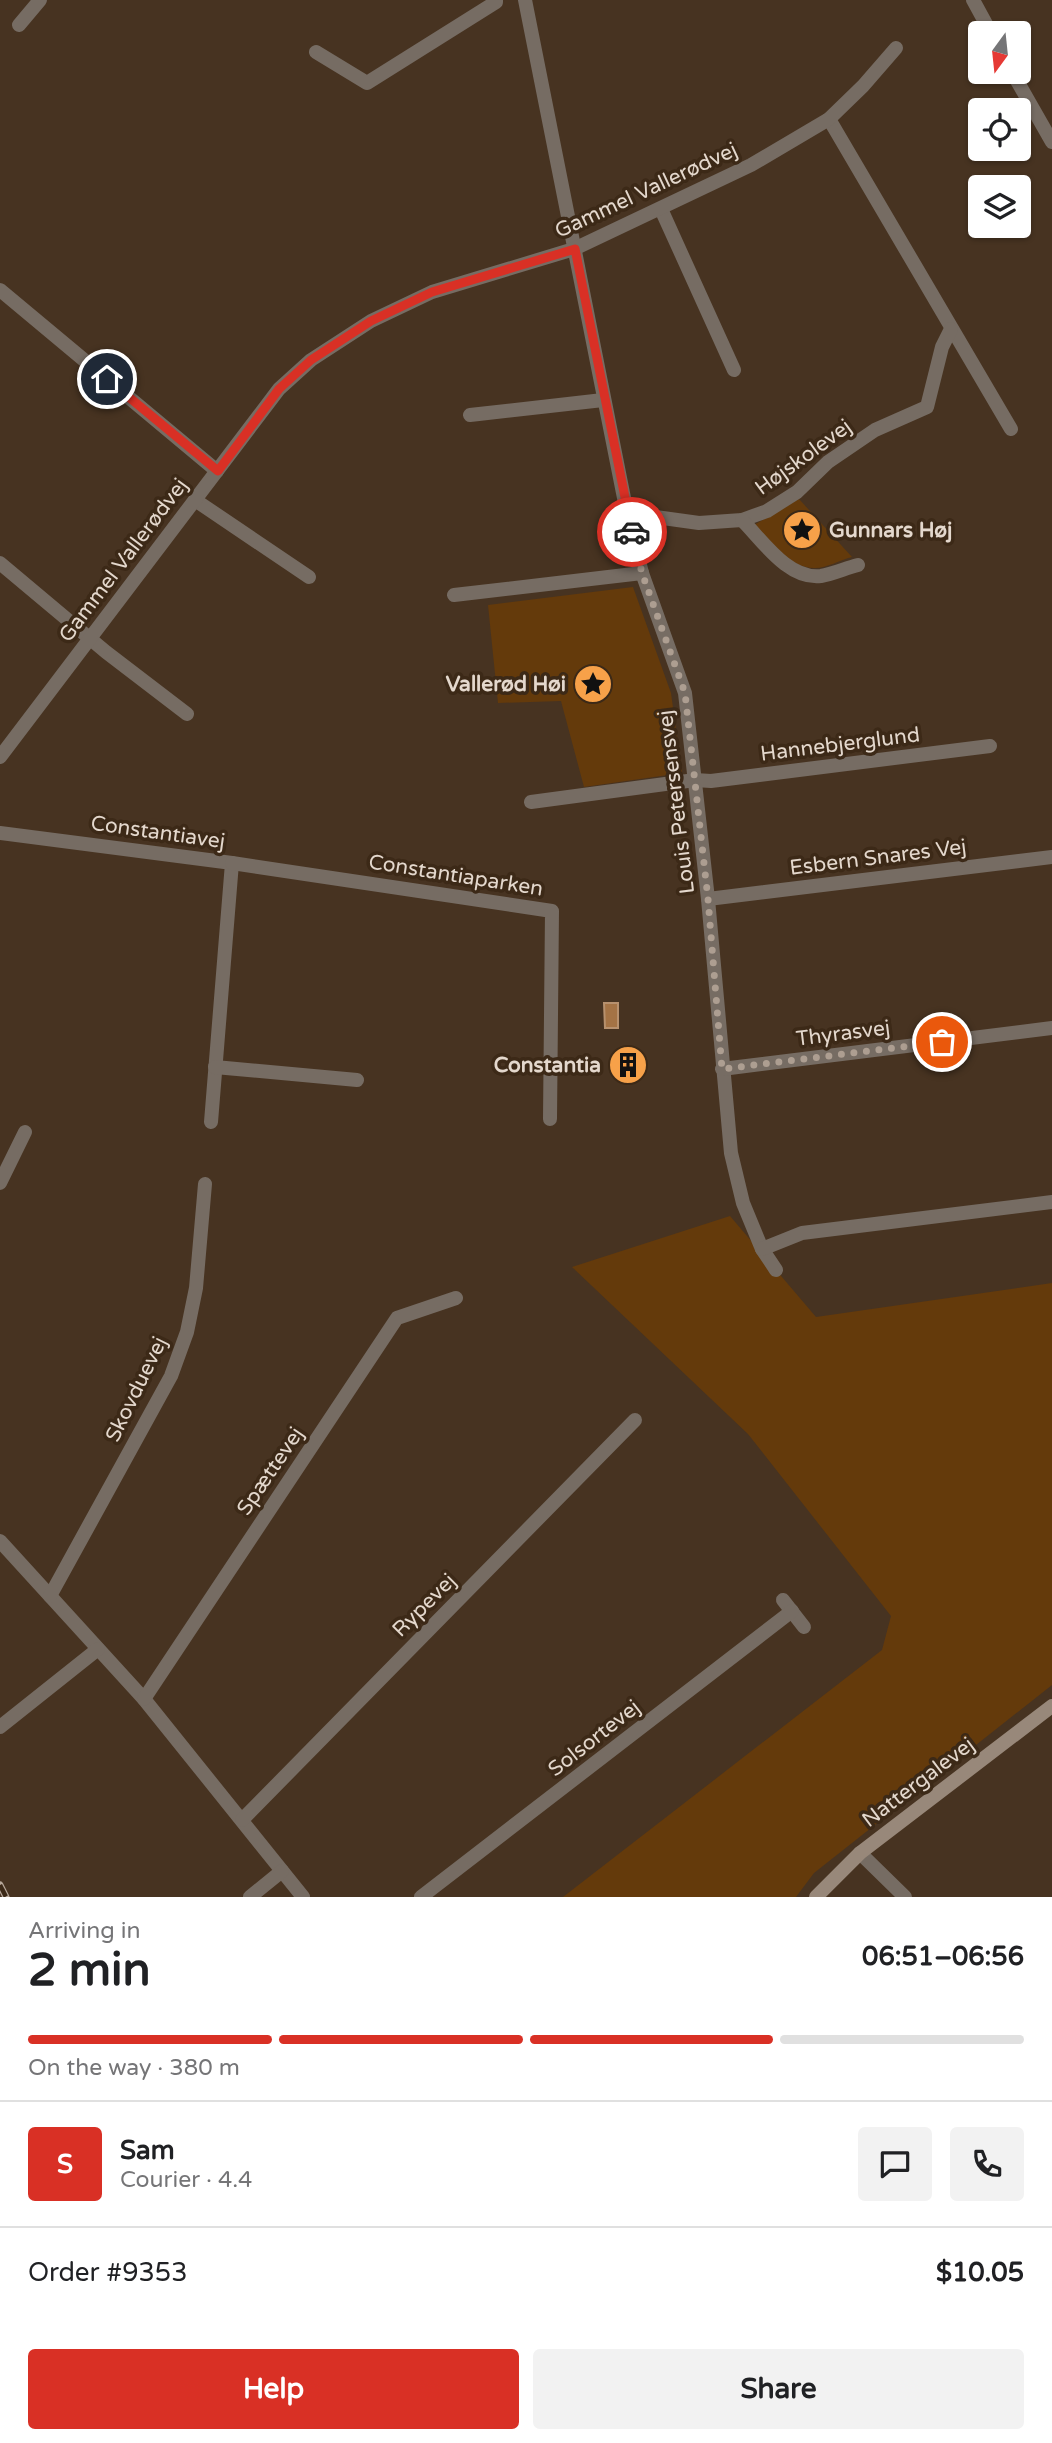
<!DOCTYPE html>
<html lang="en">
<head>
<meta charset="utf-8">
<style>
  body { margin:0; font-family:"Varela Round",sans-serif; background:#f2f2f2; color:#202124; height:100vh; display:flex; flex-direction:column; font-size:26px; white-space:nowrap }
  * { box-sizing:border-box; margin:0 }
  p { font-size:23px; color:#757577 }
  .icon { flex:none; width:38px; height:38px; fill:none; stroke:currentColor; stroke-width:2; stroke-linecap:round; stroke-linejoin:round }
  .map { position:relative; height:1897px; overflow:hidden }
  .panel { display:flex; flex-direction:column; background:#fff; flex:1 }
  .panel>* { flex:none }
  .needle { width:46px; rotate:195deg }
  .buttons { position:absolute; left:968px; top:21px; display:grid; gap:14px }
  .buttons a { display:grid; place-items:center; width:63px; height:63px; border-radius:7px; background:#fff; box-shadow:0 2px 5px #0004; font-size:35px }
  .pin { position:absolute; display:grid; place-items:center; width:60px; height:60px; color:#fff; margin:-30px; border:4px solid #fff; border-radius:50%; box-shadow:0 2px 7px #0007 }
  .courier { position:absolute; display:grid; place-items:center; width:70px; height:70px; margin:-35px; border:5px solid #d93025; border-radius:50%; background:#fff; color:#222; box-shadow:0 2px 9px #0007 }
  .summary em { font-style:normal; font-weight:700 }
  .summary div { display:flex; flex-direction:column-reverse }
  .summary { display:flex; align-items:center; justify-content:space-between; height:119px; padding:0 28px }
  h1 { font-size:46px; font-weight:700; line-height:52px }
  .bar { display:grid; grid-template-columns:repeat(4,1fr); gap:10px 7px; align-content:center; height:84px; padding:0 28px }
  .bar i { height:9px; border-radius:5px; background:#e0e0e0 }
  .bar .selected { background:#d93025 }
  .bar p { grid-column:span 4 }
  .line { display:flex; align-items:center; gap:18px; padding:0 28px; border-top:2px solid #e0e0e0 }
  .line div { flex:1 }
  .round { display:grid; place-items:center; flex:none; width:74px; height:74px; border-radius:7px; background:#f2f2f2 }
  .button { display:flex; gap:14px; margin-top:auto; padding:14px 28px }
  .button a { flex:1; height:80px; border-radius:7px; background:#d93025; color:#fff; font-size:28px; font-weight:700; line-height:80px; text-align:center }
  .button a+a { background:#f2f2f2; color:#202124 }
  .map>svg:first-child { display:block }
  .green { fill:#643a0b }
  .water { fill:#a47345; stroke:#b7916e; stroke-width:2 }
  .lines { fill:none; stroke-linecap:round; stroke-linejoin:round }
  .street { stroke:#766c63; stroke-width:14 }
  .secondary { stroke:#98887a; stroke-width:14 }
  .rail-casing { stroke:#b6a79a; stroke-width:7 }
  .rail { stroke:#3c2917; stroke-width:4.5; stroke-dasharray:13; stroke-linecap:butt }
  .done { stroke:#ad9e91; stroke-width:7; stroke-dasharray:0 12.6 }
  .route { stroke:#d93025; stroke-width:9 }
  .labels { text-anchor:middle; stroke-width:7; stroke-linejoin:round; paint-order:stroke }
  .street-label { font-size:21px; fill:#e4d8cd; stroke:#3c2917 }
  .poi-label { font-size:21px; font-weight:bold; fill:#e4d8cd; stroke:#3c2917; text-anchor:end }
</style>
</head>
<body>
<div class="map">
<svg width="1052" height="1897" viewBox="0 0 1052 1897">
  <rect width="100%" height="100%" fill="#473321"/>
  <g class="green">
    <path d="M799 499 852 557C840 560 827 568 815 568 790 569 771 541 754 525Z"/>
    <path d="M633 587 671 693 682 773 584 787 561 701 498 703 488 605Z"/>
    <path d="M730 1216 816 1317 1052 1283V1685L814 1873 796 1897H563L882 1650 891 1616 748 1434 572 1267Z"/>
  </g>
  <path class="water" d="M604 1003H618V1028H605Z"/>
  <g class="lines">
    <g class="street">
      <path d="M525 0 627 513 642 573 685 693 708 899 731 1153 743 1203 762 1249 776 1270"/>
      <path d="M973 0 991 33"/>
      <path d="M19 25 40 0"/>
      <path d="M316 52 367 83 496 2V0"/>
      <path d="M1012 72 1052 142"/>
      <path d="M829 119 1011 429"/>
      <path d="M661 209 734 370"/>
      <path d="M0 290 217 471"/>
      <path d="M470 415 603 400"/>
      <path d="M195 500 309 577"/>
      <path d="M627 513 699 523 742 520 767 511 797 492 828 462 875 430 927 407 942 347 951 329"/>
      <path d="M742 520C762 540 788 580 821 576 833 574 846 568 858 565"/>
      <path d="M0 563 106 652 187 714"/>
      <path d="M454 595 642 573"/>
      <path d="M0 757 279 389 311 360 371 321 432 292 574 249 751 165 829 119 863 86 896 48"/>
      <path d="M531 802 695 780 711 781 990 746"/>
      <path d="M0 833 232 863 211 1122"/>
      <path d="M232 863 552 911 550 1119"/>
      <path d="M708 899 1052 857"/>
      <path d="M215 1067 357 1080"/>
      <path d="M722 1069 1052 1028"/>
      <path d="M0 1183 25 1132"/>
      <path d="M762 1249 802 1233 1052 1202"/>
      <path d="M0 1541 144 1699 303 1897"/>
      <path d="M50 1596 171 1376 187 1332 196 1288 205 1184"/>
      <path d="M783 1600 804 1627"/>
      <path d="M144 1699 397 1318 456 1298"/>
      <path d="M0 1727 98 1649"/>
      <path d="M242 1820 635 1420"/>
      <path d="M860 1853 905 1897"/>
      <path d="M250 1897 282 1871"/>
      <path d="M421 1897 792 1611"/>
    </g>
    <path class="secondary" d="M816 1897 860 1853 1052 1706"/>
    <defs>
      <path id="rail" d="M0 1885 6 1897"/>
    </defs>
    <use href="#rail" class="rail-casing"/>
    <use href="#rail" class="rail"/>
  </g>
  <g class="lines">
    <path class="done" d="M632 532 642 573 685 693 708 899 722 1069 942 1042"/>
    <path class="route" d="M107 379 218 471 279 389 311 360 371 321 432 292 575 249 632 532"/>
  </g>
  <defs>
    <symbol id="sight-disc" viewBox="-11 -11 22 22"><circle r="9.5" fill="#f7a149" stroke="#3c2917"/><path d="M0-6L1.8-2.2L6-1.7L2.9 1.2L3.7 5.4L0 3.3L-3.7 5.4L-2.9 1.2L-6-1.7L-1.8-2.2Z" fill="#111"/></symbol>
    <symbol id="building-disc" viewBox="-11 -11 22 22"><circle r="9.5" fill="#f7a149" stroke="#3c2917"/><path d="M-4-6H4V6H1V3H-1V6H-4ZM-2.5-4.3h1.7v1.8h-1.7ZM.8-4.3h1.7v1.8H.8ZM-2.5-1h1.7V.8h-1.7ZM.8-1h1.7V.8H.8Z" fill="#111"/></symbol>
  </defs>
  <g fill-rule="evenodd">
    <use href="#sight-disc" x="780" y="508" width="44" height="44"/>
    <use href="#sight-disc" x="571" y="662" width="44" height="44"/>
    <use href="#building-disc" x="606" y="1043" width="44" height="44"/>
  </g>
  <g class="labels">
    <g class="street-label">
      <text transform="translate(646 190) rotate(-25)" y="7">Gammel Vallerødvej</text>
      <text transform="translate(803 457) rotate(-36)" y="7">Højskolevej</text>
      <text transform="translate(123 560) rotate(-53)" y="7">Gammel Vallerødvej</text>
      <text transform="translate(840 744) rotate(-7)" y="7">Hannebjerglund</text>
      <text transform="translate(676 802) rotate(-97)" y="7">Louis Petersensvej</text>
      <text transform="translate(158 832) rotate(8)" y="7">Constantiavej</text>
      <text transform="translate(878 857) rotate(-7)" y="7">Esbern Snares Vej</text>
      <text transform="translate(456 875) rotate(9)" y="7">Constantiaparken</text>
      <text transform="translate(843 1033) rotate(-7)" y="7">Thyrasvej</text>
      <text transform="translate(136 1389) rotate(-64)" y="7">Skovduevej</text>
      <text transform="translate(270 1471) rotate(-56)" y="7">Spættevej</text>
      <text transform="translate(424 1605) rotate(-45)" y="7">Rypevej</text>
      <text transform="translate(594 1738) rotate(-38)" y="7">Solsortevej</text>
      <text transform="translate(918 1782) rotate(-37)" y="7">Nattergalevej</text>
    </g>
    <g class="poi-label">
      <text x="829" y="537" text-anchor="start">Gunnars Høj</text>
      <text x="566" y="691">Vallerød Høi</text>
      <text x="601" y="1072">Constantia</text>
    </g>
  </g>
</svg>
<div class="buttons">
<a><svg class="needle" viewBox="-14 -14 28 28"><path d="M0-13l5 13h-10z" fill="#e53935"/><path d="M0 13l5-13h-10z" fill="#757577"/></svg></a>
<a><svg class="icon" aria-label="locate" viewBox="0 0 24 24"><circle cx="12" cy="12" r="6"/><path d="M12 2v4M12 18v4M2 12h4M18 12h4"/></svg></a>
<a><svg class="icon" aria-label="layers" viewBox="0 0 24 24"><path d="M12 4l9 5-9 5-9-5zM3 14l9 5 9-5"/></svg></a>
</div>
<div class="pin" style="left:942px;top:1042px;background:#ea580c"><svg class="icon" aria-label="bag" viewBox="0 0 24 24"><path d="M5 8h14l-1 12H6zM9 8a3 3 0 0 1 6 0"/></svg></div>
<div class="pin" style="left:107px;top:379px;background:#1f2937"><svg class="icon" aria-label="home" viewBox="0 0 24 24"><path d="M3 11l9-7 9 7M6 9v11h12V9"/></svg></div>
<div class="courier" style="left:632px;top:532px"><svg class="icon" aria-label="car" viewBox="0 0 24 24"><path d="M5 17H2v-5l4-1 3-4h7l3 4 3 1v5h-3M9 17h6M6 11h13"/><circle cx="7" cy="17" r="2"/><circle cx="17" cy="17" r="2"/></svg></div>
</div>
<section class="panel">
<div class="summary"><div><h1>2 min</h1><p>Arriving in</p></div><em>06:51–06:56</em></div>
<div class="bar"><i class="selected"></i><i class="selected"></i><i class="selected"></i><i></i><p>On the way · 380 m</p></div>
<div class="line" style="height:126px"><b class="round" style="background:#d93025;color:#fff">S</b><div><b>Sam</b><p>Courier · 4.4</p></div><a class="round"><svg class="icon" aria-label="chat" viewBox="0 0 24 24"><path d="M4 5h16v11H9l-5 4z"/></svg></a><a class="round"><svg class="icon" aria-label="phone" viewBox="0 0 24 24"><path d="M5 4h4l2 5-3 2q2 4 5 5l2-3 5 2v4C11 20 4 13 5 4z"/></svg></a></div>
<div class="line" style="height:91px"><div>Order #9353</div><b>$10.05</b></div>
<div class="button"><a>Help</a><a>Share</a></div>
</section>
</body>
</html>
